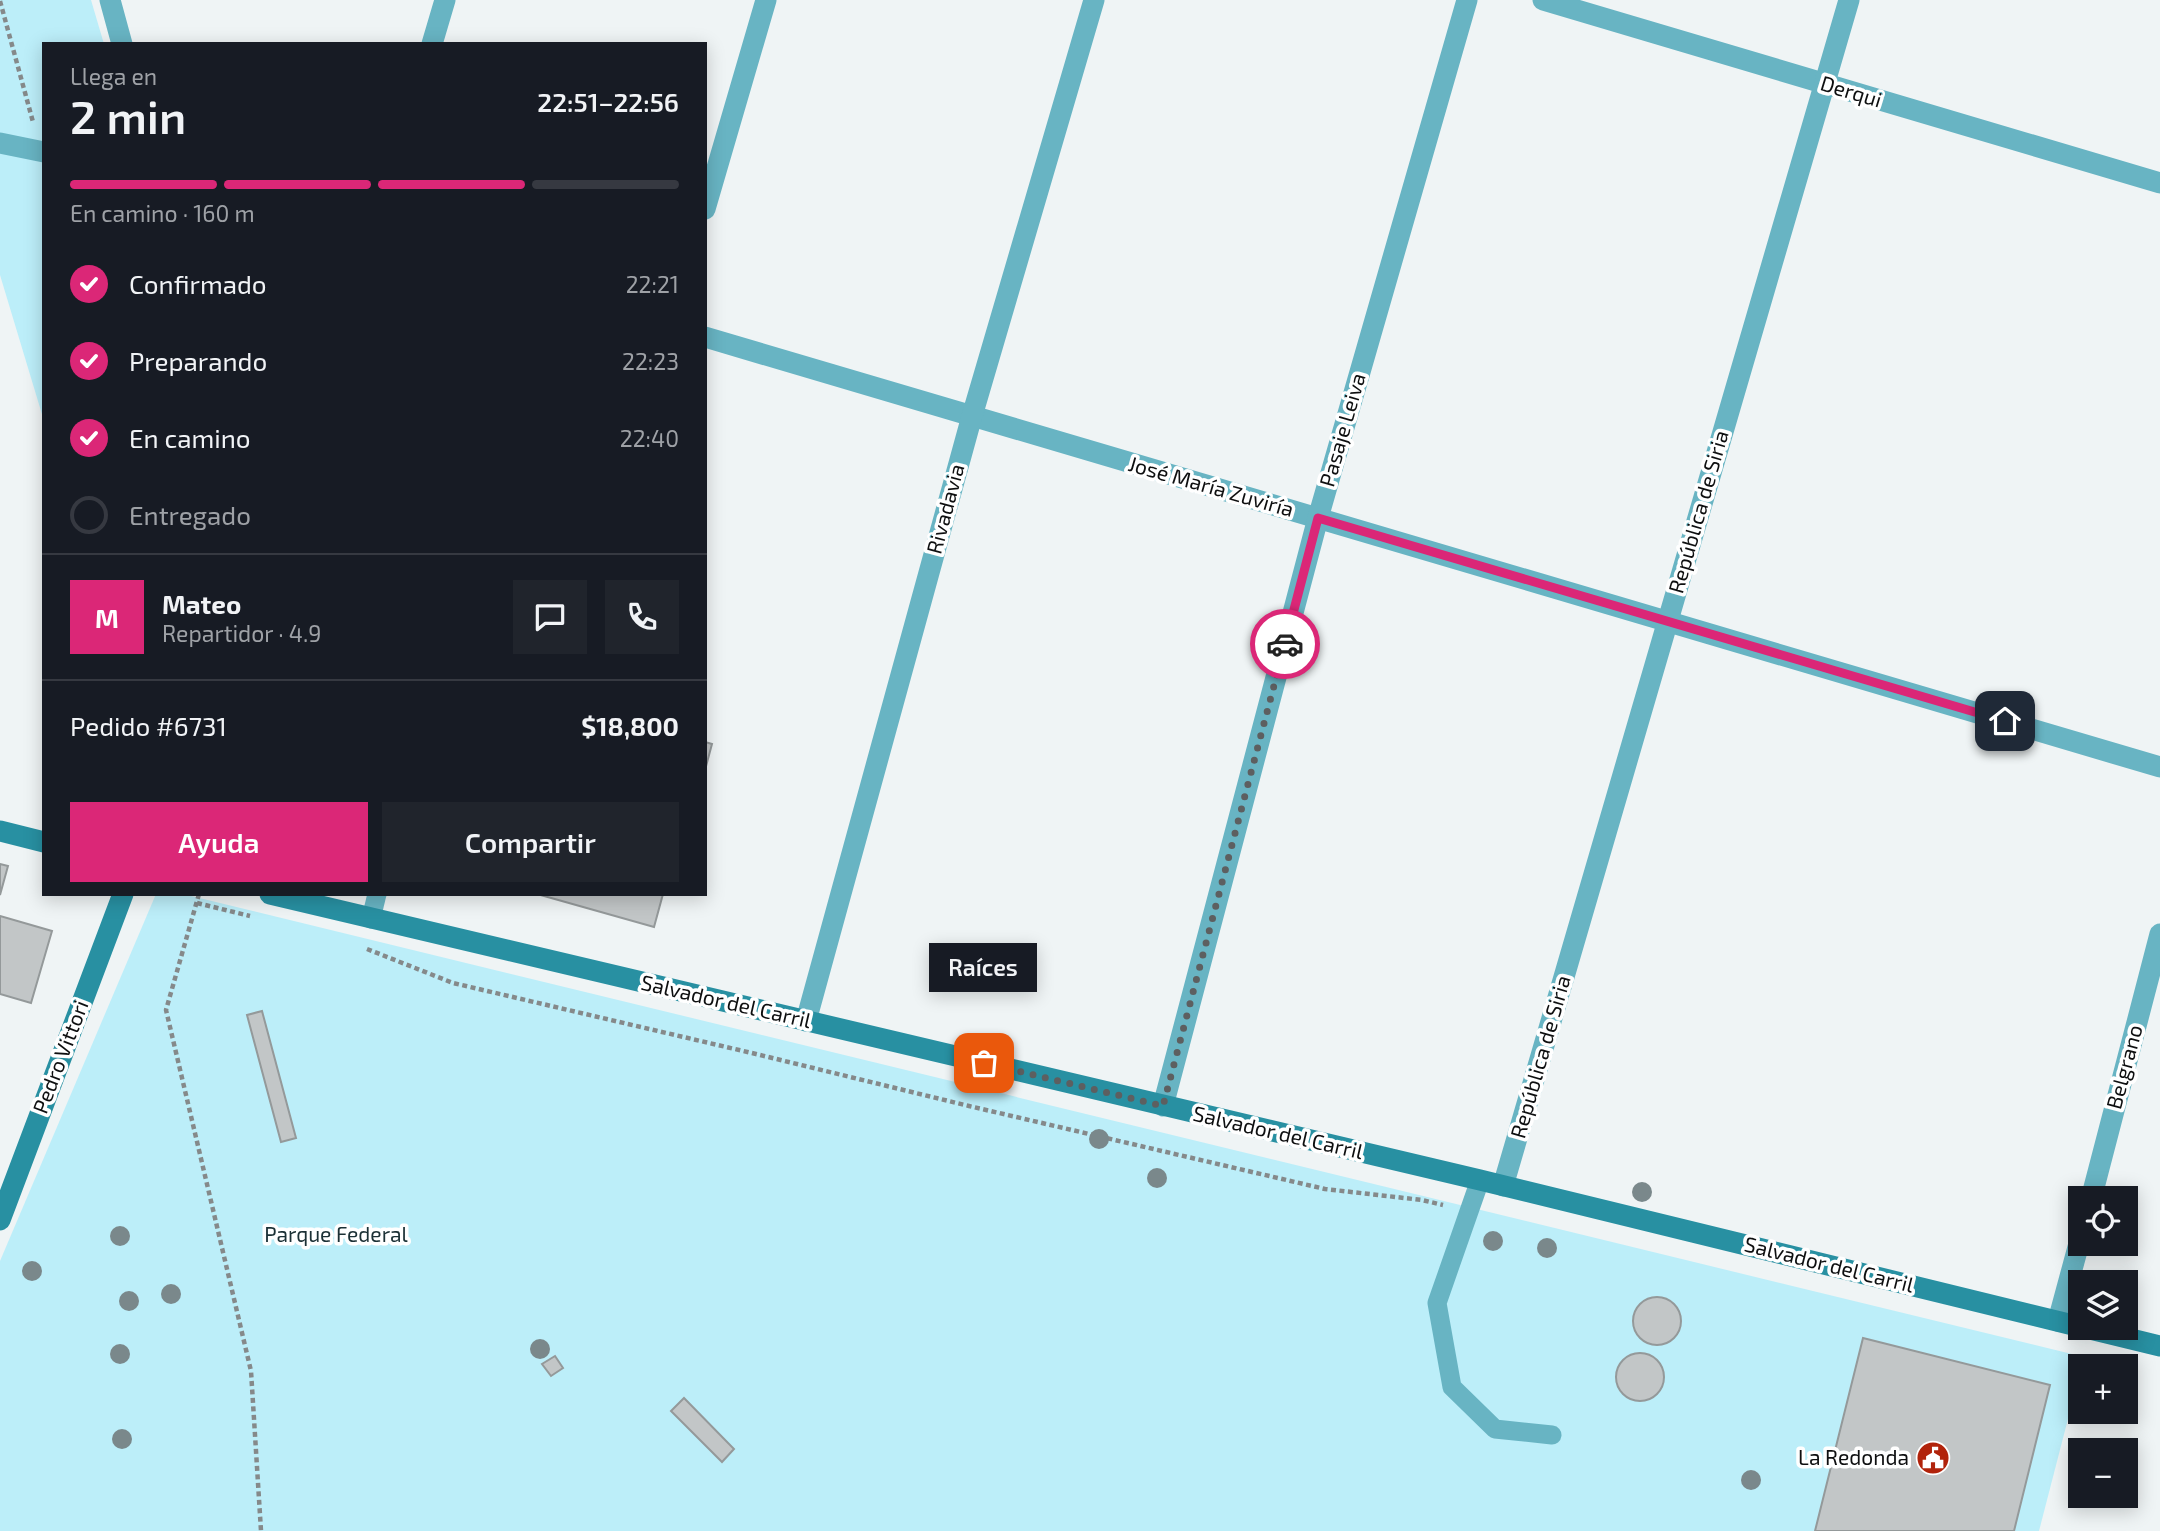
<!DOCTYPE html>
<html lang="es">
<head>
<meta charset="utf-8">
<style>
  body { margin:0; font-family:"Exo 2",sans-serif; background:#20242c; color:#f1f3f6; height:100vh; display:flex; flex-direction:column; font-size:26px; white-space:nowrap }
  * { box-sizing:border-box; margin:0 }
  p { font-size:23px; color:#9ea1a6 }
  .icon { flex:none; width:38px; height:38px; fill:none; stroke:currentColor; stroke-width:2; stroke-linecap:round; stroke-linejoin:round }
  .map { position:relative; flex:1; overflow:hidden }
  .side { position:absolute; left:42px; top:42px; width:665px; height:854px; display:flex; flex-direction:column; background:#171b24; border-radius:0px; box-shadow:0 4px 18px #0003 }
  .side>* { flex:none }
  .controls { position:absolute; left:2068px; top:1186px; display:grid; gap:14px }
  .controls a { display:grid; place-items:center; width:70px; height:70px; border-radius:0px; background:#171b24; box-shadow:0 4px 18px #0003; font-size:35px }
  .pin { position:absolute; display:grid; place-items:center; width:60px; height:60px; color:#fff; margin:-30px; border-radius:14px; box-shadow:0 4px 10px #0006 }
  .courier { position:absolute; display:grid; place-items:center; width:70px; height:70px; margin:-35px; border:5px solid #db2777; border-radius:50%; background:#fff; color:#222; box-shadow:0 2px 9px #0007 }
  .bubble { position:absolute; height:49px; border-radius:0px; background:#171b24; box-shadow:0 4px 18px #0003; font-size:23px; font-weight:600; line-height:49px; text-align:center }
  .summary em { font-style:normal; font-weight:600 }
  .summary div { display:flex; flex-direction:column-reverse }
  .summary { display:flex; align-items:center; justify-content:space-between; height:119px; padding:0 28px }
  h1 { font-size:46px; font-weight:600; line-height:52px }
  .bar { display:grid; grid-template-columns:repeat(4,1fr); gap:10px 7px; align-content:center; height:84px; padding:0 28px }
  .bar i { height:9px; border-radius:5px; background:#363941 }
  .bar .current { background:#db2777 }
  .bar p { grid-column:span 4 }
  .line { display:flex; align-items:center; gap:18px; padding:0 28px; border-top:2px solid #363941 }
  .line div { flex:1 }
  .round { display:grid; place-items:center; flex:none; width:74px; height:74px; border-radius:0px; background:#20242c }
  ol { padding:0 28px; list-style:none }
  li { display:flex; align-items:center; gap:21px; height:77px }
  li p { margin-inline-start:auto }
  li .icon { padding:7px; border-radius:50%; background:#db2777; color:#fff; stroke-width:4 }
  li:last-child { color:#9ea1a6 }
  li i { width:38px; height:38px; border:4px solid #363941; border-radius:50% }
  .action { display:flex; gap:14px; margin-top:auto; padding:14px 28px }
  .action a { flex:1; height:80px; border-radius:0px; background:#db2777; color:#fff; font-size:28px; font-weight:600; line-height:80px; text-align:center }
  .action a+a { background:#20242c; color:#f1f3f6 }
  .map>svg:first-child { display:block }
  .green { fill:#bceef9 }
  .building { fill:#c2c6c7; stroke:#94999a; stroke-width:2 }
  .lines { fill:none; stroke-linecap:round; stroke-linejoin:round }
  .path { stroke:#85898a; stroke-width:4.5; stroke-dasharray:5 3.5; stroke-linecap:butt }
  .lane { stroke:#68b4c3; stroke-width:19 }
  .street { stroke:#68b4c3; stroke-width:21 }
  .secondary { stroke:#2890a2; stroke-width:21 }
  .tree { fill:#7a888b }
  .done { stroke:#5d5f60; stroke-width:7; stroke-dasharray:0 12.6 }
  .route { stroke:#db2777; stroke-width:9 }
  .labels { text-anchor:middle; stroke-width:7; stroke-linejoin:round; paint-order:stroke }
  .street-label { font-size:21px; fill:#0e0f10; stroke:#fff }
  .park-label { font-size:21px; fill:#1b3035; stroke:#fff }
  .poi-label { font-size:21px; fill:#0e0f10; stroke:#fff; text-anchor:end }
</style>
</head>
<body>
<div class="map">
<svg width="2160" height="1531" viewBox="0 0 2160 1531">
  <rect width="100%" height="100%" fill="#eff4f5"/>
  <g class="green">
    <path d="M0 0H91L104 44H44V421L0 275Z"/>
    <path d="M156 894H183L2084 1357 2039 1531H0V1261Z"/>
  </g>
  <g class="building">
    <path d="M705 742 712 744 705 770Z"/>
    <path d="M0 864 8 866 0 895Z"/>
    <path d="M537 894H663L654 927Z"/>
    <path d="M0 916 52 931 31 1003 0 994Z"/>
    <path d="M262 1011 296 1138 281 1142 247 1015Z"/>
    <circle cx="1657" cy="1321" r="24"/>
    <path d="M1863 1338 2050 1385 2014 1531H1815Z"/>
    <circle cx="1640" cy="1377" r="24"/>
    <path d="M555 1356 563 1368 551 1376 542 1364Z"/>
    <path d="M684 1398 734 1449 722 1462 671 1411Z"/>
  </g>
  <g class="lines">
    <g class="path">
      <path d="M0 1 33 122"/>
      <path d="M199 894 166 1010 251 1371 261 1531"/>
      <path d="M197 903 250 916"/>
      <path d="M367 949 453 983 756 1054 969 1106 1325 1189 1422 1200 1443 1205"/>
    </g>
    <g class="lane">
      <path d="M371 919 377 894"/>
      <path d="M1480 1180 1437 1303 1452 1387 1495 1429 1552 1435"/>
    </g>
    <g class="street">
      <path d="M110 0 122 44"/>
      <path d="M1543 0 2160 183"/>
      <path d="M432 44 445 0"/>
      <path d="M0 143 44 152"/>
      <path d="M705 209 766 0"/>
      <path d="M705 337 2160 767"/>
      <path d="M806 1021 972 416 1094 0"/>
      <path d="M1163 1106 1318 518 1467 0"/>
      <path d="M1503 1186 1849 0"/>
      <path d="M2091 1199 2160 934"/>
      <path d="M2058 1321 2081 1236"/>
    </g>
    <g class="secondary">
      <path d="M0 831 44 842"/>
      <path d="M270 894 1480 1180 2081 1327"/>
      <path d="M0 1220 123 894"/>
      <path d="M2086 1328 2160 1346"/>
    </g>
  </g>
  <g class="tree">
    <circle cx="1099" cy="1139" r="10"/>
    <circle cx="1157" cy="1178" r="10"/>
    <circle cx="1642" cy="1192" r="10"/>
    <circle cx="120" cy="1236" r="10"/>
    <circle cx="1493" cy="1241" r="10"/>
    <circle cx="1547" cy="1248" r="10"/>
    <circle cx="32" cy="1271" r="10"/>
    <circle cx="171" cy="1294" r="10"/>
    <circle cx="129" cy="1301" r="10"/>
    <circle cx="540" cy="1349" r="10"/>
    <circle cx="120" cy="1354" r="10"/>
    <circle cx="122" cy="1439" r="10"/>
    <circle cx="1751" cy="1480" r="10"/>
  </g>
  <g class="lines">
    <path class="done" d="M984 1063 1163 1106 1285 644"/>
    <path class="route" d="M1285 644 1318 518 2005 721"/>
  </g>
  <defs>
    <symbol id="civic-disc" viewBox="-11 -11 22 22"><circle r="9.5" fill="#b1230b" stroke="#fff"/><path d="M-.6-6.5H3V-4.5H.6V-3L4-1V1h2V6H-6V1h2V-1L-.6-3ZM-1.2 2.5V6h2.4V2.5Z" fill="#fff"/></symbol>
  </defs>
  <g fill-rule="evenodd">
    <use href="#civic-disc" x="1914" y="1439" width="38" height="38"/>
  </g>
  <g class="labels">
    <g class="street-label">
      <text transform="translate(1851 92) rotate(17)" y="7">Derqui</text>
      <text transform="translate(1343 430) rotate(-74)" y="7">Pasaje Leiva</text>
      <text transform="translate(1211 487) rotate(16)" y="7">José María Zuviría</text>
      <text transform="translate(946 509) rotate(-75)" y="7">Rivadavia</text>
      <text transform="translate(1699 512) rotate(-74)" y="7">República de Siria</text>
      <text transform="translate(726 1002) rotate(13)" y="7">Salvador del Carril</text>
      <text transform="translate(61 1057) rotate(-69)" y="7">Pedro Vittori</text>
      <text transform="translate(1541 1057) rotate(-74)" y="7">República de Siria</text>
      <text transform="translate(2125 1067) rotate(-75)" y="7">Belgrano</text>
      <text transform="translate(1278 1133) rotate(13)" y="7">Salvador del Carril</text>
      <text transform="translate(1829 1265) rotate(14)" y="7">Salvador del Carril</text>
    </g>
    <g class="park-label">
      <text x="336" y="1242">Parque Federal</text>
    </g>
    <g class="poi-label">
      <text x="1909" y="1465">La Redonda</text>
    </g>
  </g>
</svg>
<div class="controls">
<a><svg class="icon" aria-label="locate" viewBox="0 0 24 24"><circle cx="12" cy="12" r="6"/><path d="M12 2v4M12 18v4M2 12h4M18 12h4"/></svg></a>
<a><svg class="icon" aria-label="layers" viewBox="0 0 24 24"><path d="M12 4l9 5-9 5-9-5zM3 14l9 5 9-5"/></svg></a>
<a>+</a>
<a>−</a>
</div>
<div class="pin" style="left:984px;top:1063px;background:#ea580c"><svg class="icon" aria-label="bag" viewBox="0 0 24 24"><path d="M5 8h14l-1 12H6zM9 8a3 3 0 0 1 6 0"/></svg></div>
<div class="pin" style="left:2005px;top:721px;background:#1f2937"><svg class="icon" aria-label="home" viewBox="0 0 24 24"><path d="M3 11l9-7 9 7M6 9v11h12V9"/></svg></div>
<div class="courier" style="left:1285px;top:644px"><svg class="icon" aria-label="car" viewBox="0 0 24 24"><path d="M5 17H2v-5l4-1 3-4h7l3 4 3 1v5h-3M9 17h6M6 11h13"/><circle cx="7" cy="17" r="2"/><circle cx="17" cy="17" r="2"/></svg></div>
<div class="bubble" style="left:929px;top:943px;width:108px">Raíces</div>
<section class="side">
<div class="summary"><div><h1>2 min</h1><p>Llega en</p></div><em>22:51–22:56</em></div>
<div class="bar"><i class="current"></i><i class="current"></i><i class="current"></i><i></i><p>En camino · 160 m</p></div>
<ol>
<li><svg class="icon" aria-label="check" viewBox="0 0 24 24"><path d="M5 12l5 5 9-10"/></svg>Confirmado<p>22:21</p></li>
<li><svg class="icon" aria-label="check" viewBox="0 0 24 24"><path d="M5 12l5 5 9-10"/></svg>Preparando<p>22:23</p></li>
<li><svg class="icon" aria-label="check" viewBox="0 0 24 24"><path d="M5 12l5 5 9-10"/></svg>En camino<p>22:40</p></li>
<li><i></i>Entregado</li>
</ol>
<div class="line" style="height:126px"><b class="round" style="background:#db2777;color:#fff">M</b><div><b>Mateo</b><p>Repartidor · 4.9</p></div><a class="round"><svg class="icon" aria-label="chat" viewBox="0 0 24 24"><path d="M4 5h16v11H9l-5 4z"/></svg></a><a class="round"><svg class="icon" aria-label="phone" viewBox="0 0 24 24"><path d="M5 4h4l2 5-3 2q2 4 5 5l2-3 5 2v4C11 20 4 13 5 4z"/></svg></a></div>
<div class="line" style="height:91px"><div>Pedido #6731</div><b>$18,800</b></div>
<div class="action"><a>Ayuda</a><a>Compartir</a></div>
</section>
</div>
</body>
</html>
